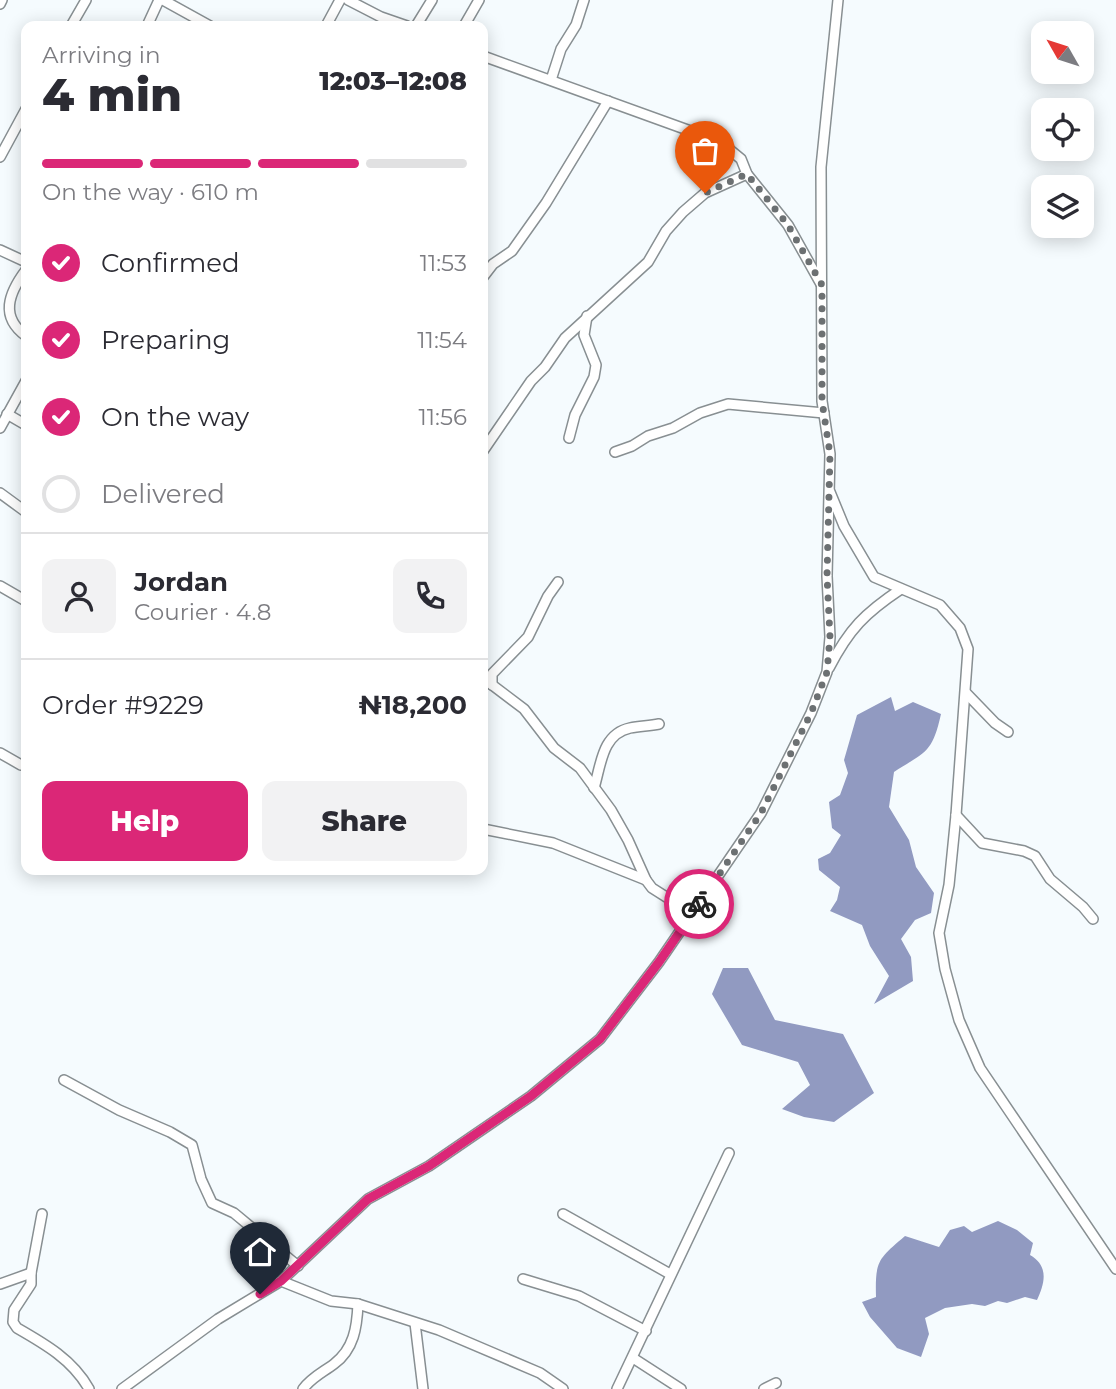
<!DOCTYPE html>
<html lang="en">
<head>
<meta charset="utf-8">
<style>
  body { margin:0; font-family:Montserrat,sans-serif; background:#f2f2f3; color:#2b2b33; height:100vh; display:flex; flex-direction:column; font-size:26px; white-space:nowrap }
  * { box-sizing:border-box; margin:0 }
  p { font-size:23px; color:#7c7c81 }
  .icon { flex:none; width:38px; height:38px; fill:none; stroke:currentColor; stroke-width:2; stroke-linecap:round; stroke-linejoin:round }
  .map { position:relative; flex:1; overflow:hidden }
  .side { position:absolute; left:21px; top:21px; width:467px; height:854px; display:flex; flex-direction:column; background:#fff; border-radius:14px; box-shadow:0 4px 18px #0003 }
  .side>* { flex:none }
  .needle { width:46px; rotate:309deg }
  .tools { position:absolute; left:1031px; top:21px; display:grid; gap:14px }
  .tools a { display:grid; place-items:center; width:63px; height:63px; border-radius:14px; background:#fff; box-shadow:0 4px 18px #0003; font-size:35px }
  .pin { position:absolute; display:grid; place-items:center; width:60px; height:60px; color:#fff; margin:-72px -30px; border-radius:50% 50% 50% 0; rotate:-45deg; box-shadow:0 0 7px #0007 }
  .pin .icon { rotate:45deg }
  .courier { position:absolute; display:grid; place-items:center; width:70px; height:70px; margin:-35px; border:5px solid #db2777; border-radius:50%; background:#fff; color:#222; box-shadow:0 2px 9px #0007 }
  .head em { font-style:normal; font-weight:800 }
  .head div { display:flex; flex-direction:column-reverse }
  .head { display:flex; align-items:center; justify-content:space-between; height:119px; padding:0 21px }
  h1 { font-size:46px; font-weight:800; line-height:52px }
  .bar { display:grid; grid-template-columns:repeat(4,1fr); gap:10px 7px; align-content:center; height:84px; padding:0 21px }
  .bar i { height:9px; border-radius:5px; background:#e1e1e2 }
  .bar .selected { background:#db2777 }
  .bar p { grid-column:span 4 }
  .line { display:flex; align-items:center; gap:18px; padding:0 21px; border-top:2px solid #e1e1e2 }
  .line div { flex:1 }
  .round { display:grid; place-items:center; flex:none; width:74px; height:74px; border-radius:14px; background:#f2f2f3 }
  ol { padding:0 21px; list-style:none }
  li { display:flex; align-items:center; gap:21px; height:77px }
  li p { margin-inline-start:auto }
  li .icon { padding:7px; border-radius:50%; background:#db2777; color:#fff; stroke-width:4 }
  li:last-child { color:#7c7c81 }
  li i { width:38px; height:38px; border:4px solid #e1e1e2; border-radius:50% }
  .primary-button { display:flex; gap:14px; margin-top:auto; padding:14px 21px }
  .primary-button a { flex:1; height:80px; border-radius:14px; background:#db2777; color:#fff; font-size:28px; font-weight:800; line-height:80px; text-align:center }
  .primary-button a+a { background:#f2f2f3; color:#2b2b33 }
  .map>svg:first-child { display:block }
  .water { fill:#919ac1 }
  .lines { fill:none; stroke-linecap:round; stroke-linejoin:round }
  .minor-casing { stroke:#888f92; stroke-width:12 }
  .minor { stroke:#fff; stroke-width:9 }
  .done { stroke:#6c7072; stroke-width:7; stroke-dasharray:0 12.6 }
  .route { stroke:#db2777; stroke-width:9 }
</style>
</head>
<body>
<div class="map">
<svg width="1116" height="1389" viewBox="0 0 1116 1389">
  <rect width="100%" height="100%" fill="#f5fbfe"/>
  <g class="water">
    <path d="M891 697 895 711 913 702 941 714C932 754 926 751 894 772L889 807 909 840 916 867 934 893 931 913 915 920 901 939 911 957 913 981 874 1004 889 976 870 946 862 925 830 911 837 900 840 887 819 870 818 859 830 853 841 835 832 828 829 802 840 795 848 773 844 760 857 715Z"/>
    <path d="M723 968H748L775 1020 843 1034 874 1093 834 1122 804 1117 782 1109 810 1085 798 1062 742 1045 712 994Z"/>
    <path d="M998 1221 1017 1230 1033 1243 1030 1255C1049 1266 1045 1283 1037 1300L1025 1297 1007 1303 998 1301 985 1306 972 1304 945 1308 925 1318 929 1334 921 1357 897 1348 870 1317 862 1302 876 1297C875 1261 878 1259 905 1236L939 1247 950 1230 964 1226 972 1232Z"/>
  </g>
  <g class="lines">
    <defs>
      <g id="minor">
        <path d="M163 0 210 26"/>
        <path d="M348 0 381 17 407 26"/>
        <path d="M0 4 2 0"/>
        <path d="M71 26 86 0"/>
        <path d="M147 26 159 0"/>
        <path d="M326 26 340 0"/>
        <path d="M416 26 432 0"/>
        <path d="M464 26 479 0"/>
        <path d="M483 56 696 133 730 150 741 159 747 174 788 225 821 284"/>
        <path d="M551 80 561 49 576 25 584 0"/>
        <path d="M0 157 26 109"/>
        <path d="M0 250 26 262"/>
        <path d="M26 270C8 294 0 317 26 336"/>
        <path d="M483 277 493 264 512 251 546 203 608 101"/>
        <path d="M7 414 26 425"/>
        <path d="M0 428 26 381"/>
        <path d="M569 438 575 415 594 377 596 365 584 335 587 316"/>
        <path d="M483 451 531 381 545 367 565 338 648 262 666 231 683 212 705 193 747 174"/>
        <path d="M615 452 632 446 648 436 673 428 700 413 728 404 824 413"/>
        <path d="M830 492 844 526 874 577 940 605 960 628 968 649 956 815 949 885 939 933 945 969 959 1020 980 1068 1116 1269"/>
        <path d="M0 493 26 512"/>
        <path d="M0 586 26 601"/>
        <path d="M829 668C849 629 865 613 901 589"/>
        <path d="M483 678 524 709 554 748 580 768 611 810 628 840 646 880 652 888 693 914"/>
        <path d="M492 685V674L528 637 548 596 558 582"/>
        <path d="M966 693 995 723 1008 732"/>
        <path d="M0 753 21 765 26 763"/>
        <path d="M594 788C601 765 602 734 630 728 640 726 649 726 659 724"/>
        <path d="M956 815 982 843 1024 851 1035 856 1050 879 1083 907 1093 919"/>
        <path d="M483 829 553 843 646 880"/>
        <path d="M64 1080 119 1110 170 1132 192 1145 201 1179 212 1203 234 1213 298 1266"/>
        <path d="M42 1214 31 1273V1284L14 1310 13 1322 17 1328C45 1344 73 1360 89 1389"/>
        <path d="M563 1214 670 1274"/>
        <path d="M523 1279 579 1296 646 1331"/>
        <path d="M281 1281 331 1301 358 1304 439 1330 540 1373 563 1389"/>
        <path d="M0 1284 31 1273"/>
        <path d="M415 1323 423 1389"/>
        <path d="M633 1358 681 1389"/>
        <path d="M122 1389 218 1319 281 1281 368 1199 429 1166 531 1096 600 1039 659 962 761 813 811 713 827 672 830 637 827 576 830 454 822 401 821 167 838 0"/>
        <path d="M303 1389C312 1377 322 1373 334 1364 354 1349 357 1327 358 1304"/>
        <path d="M617 1389 729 1153"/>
        <path d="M764 1389 776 1383"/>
      </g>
    </defs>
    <use href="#minor" class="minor-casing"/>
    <use href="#minor" class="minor"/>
  </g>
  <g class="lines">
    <path class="done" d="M699 904 761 813 811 713 827 672 830 637 827 576 830 454 822 401V285L788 225 747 174 705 193"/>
    <path class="route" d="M260 1294 281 1281 368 1199 429 1166 531 1096 600 1039 659 962 699 904"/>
  </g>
</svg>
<div class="tools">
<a><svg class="needle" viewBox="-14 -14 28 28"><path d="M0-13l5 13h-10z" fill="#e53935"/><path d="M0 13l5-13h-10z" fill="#7c7c81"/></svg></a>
<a><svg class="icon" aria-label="locate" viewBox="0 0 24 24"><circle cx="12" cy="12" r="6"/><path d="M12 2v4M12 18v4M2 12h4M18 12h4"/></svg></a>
<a><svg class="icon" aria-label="layers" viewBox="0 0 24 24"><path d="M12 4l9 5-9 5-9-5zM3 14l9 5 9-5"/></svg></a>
</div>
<div class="pin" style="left:705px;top:193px;background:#ea580c"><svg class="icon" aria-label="bag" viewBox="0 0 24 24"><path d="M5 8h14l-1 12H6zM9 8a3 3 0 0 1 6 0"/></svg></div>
<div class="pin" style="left:260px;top:1294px;background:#1f2937"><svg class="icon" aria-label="home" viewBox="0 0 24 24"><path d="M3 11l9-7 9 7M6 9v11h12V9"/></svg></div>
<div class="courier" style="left:699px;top:904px"><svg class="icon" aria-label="bike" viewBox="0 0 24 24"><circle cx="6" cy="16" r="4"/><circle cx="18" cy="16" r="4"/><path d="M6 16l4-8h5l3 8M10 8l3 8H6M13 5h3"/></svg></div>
<section class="side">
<div class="head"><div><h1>4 min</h1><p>Arriving in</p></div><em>12:03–12:08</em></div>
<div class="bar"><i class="selected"></i><i class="selected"></i><i class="selected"></i><i></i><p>On the way · 610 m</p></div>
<ol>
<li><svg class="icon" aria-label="check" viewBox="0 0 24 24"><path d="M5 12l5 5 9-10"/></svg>Confirmed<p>11:53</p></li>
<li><svg class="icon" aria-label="check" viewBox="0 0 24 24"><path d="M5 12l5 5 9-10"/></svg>Preparing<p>11:54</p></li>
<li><svg class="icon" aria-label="check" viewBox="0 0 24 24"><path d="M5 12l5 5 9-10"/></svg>On the way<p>11:56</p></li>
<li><i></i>Delivered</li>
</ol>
<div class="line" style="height:126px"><a class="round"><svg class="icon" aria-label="person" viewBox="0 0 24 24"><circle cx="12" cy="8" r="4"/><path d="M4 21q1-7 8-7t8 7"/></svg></a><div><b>Jordan</b><p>Courier · 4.8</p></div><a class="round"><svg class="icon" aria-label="phone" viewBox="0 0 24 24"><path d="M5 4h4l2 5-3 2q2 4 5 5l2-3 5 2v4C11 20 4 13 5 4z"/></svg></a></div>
<div class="line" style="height:91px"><div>Order #9229</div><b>₦18,200</b></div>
<div class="primary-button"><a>Help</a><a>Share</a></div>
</section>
</div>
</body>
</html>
